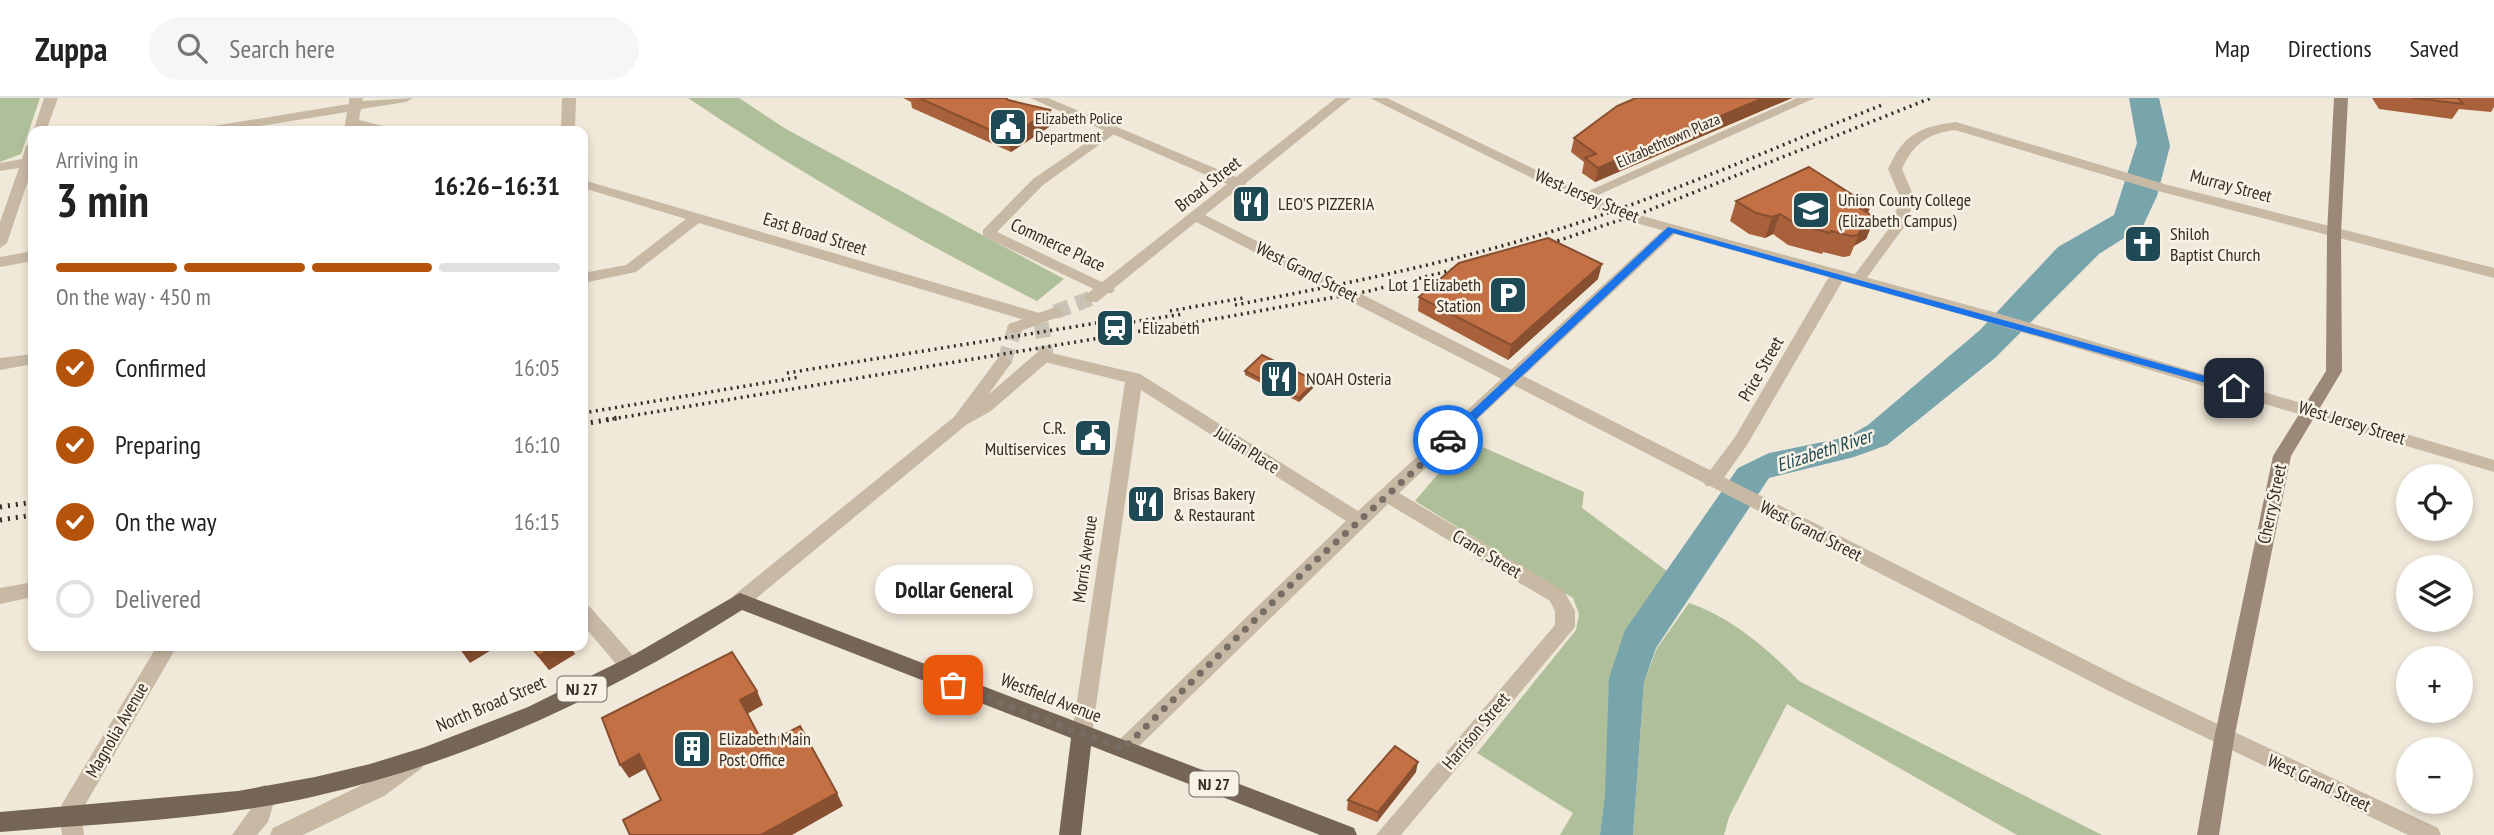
<!DOCTYPE html>
<html lang="en">
<head>
<meta charset="utf-8">
<style>
  body { margin:0; font-family:"PT Sans Narrow",sans-serif; background:#f6f6f6; color:#222; height:100vh; display:flex; flex-direction:column; font-size:26px; white-space:nowrap }
  * { box-sizing:border-box; margin:0 }
  p { font-size:23px; color:#767676 }
  .icon { flex:none; width:38px; height:38px; fill:none; stroke:currentColor; stroke-width:2; stroke-linecap:round; stroke-linejoin:round }
  .map { position:relative; flex:1; overflow:hidden }
  .sheet { position:absolute; left:28px; top:28px; width:560px; height:525px; display:flex; flex-direction:column; background:#fff; border-radius:14px; box-shadow:0 4px 10px #0003 }
  .sheet>* { flex:none }
  .fabs { position:absolute; left:2396px; top:366px; display:grid; gap:14px }
  .fabs a { display:grid; place-items:center; width:77px; height:77px; border-radius:50%; background:#fff; box-shadow:0 4px 10px #0003; font-size:35px }
  .pin { position:absolute; display:grid; place-items:center; width:60px; height:60px; color:#fff; margin:-30px; border-radius:14px; box-shadow:0 4px 10px #0006 }
  .courier { position:absolute; display:grid; place-items:center; width:70px; height:70px; margin:-35px; border:5px solid #1a73e8; border-radius:50%; background:#fff; color:#222; box-shadow:0 2px 9px #0007 }
  .bubble { position:absolute; height:49px; border-radius:24px; background:#fff; box-shadow:0 4px 10px #0003; font-size:23px; font-weight:700; line-height:49px; text-align:center }
  .head em { font-style:normal; font-weight:700 }
  .head div { display:flex; flex-direction:column-reverse }
  .head { display:flex; align-items:center; justify-content:space-between; height:119px; padding:0 28px }
  h1 { font-size:46px; font-weight:700; line-height:52px }
  .bar { display:grid; grid-template-columns:repeat(4,1fr); gap:10px 7px; align-content:center; height:84px; padding:0 28px }
  .bar i { height:9px; border-radius:5px; background:#e0e0e0 }
  .bar .active { background:#b45309 }
  .bar p { grid-column:span 4 }
  ol { padding:0 28px; list-style:none }
  li { display:flex; align-items:center; gap:21px; height:77px }
  li p { margin-inline-start:auto }
  li .icon { padding:7px; border-radius:50%; background:#b45309; color:#fff; stroke-width:4 }
  li:last-child { color:#767676 }
  li i { width:38px; height:38px; border:4px solid #e0e0e0; border-radius:50% }
  header { display:flex; align-items:center; gap:42px; box-sizing:border-box; height:98px; padding:0 35px; background:#fff; border-bottom:2px solid #e0e0e0 }
  header strong { font-size:33px }
  nav { display:flex; gap:38px; margin-inline-start:auto; font-size:24px }
  .search { width:490px; height:63px; background:#f6f6f6; display:flex; align-items:center; gap:18px; box-sizing:border-box; padding:0 24px; border-radius:38px; color:#767676; font-size:26px }
  .map>svg:first-child { display:block }
  .green { fill:#aebf99 }
  .water { fill:#78a4ac }
  .lines { fill:none; stroke-linecap:round; stroke-linejoin:round }
  .tertiary-tunnel { stroke:#cac2b4; stroke-width:15; stroke-dasharray:15 8; stroke-linecap:butt }
  .minor { fill:#c8b9a5; fill-rule:evenodd }
  .tertiary { fill:#c8b9a5; fill-rule:evenodd }
  .secondary { fill:#9b8877; fill-rule:evenodd }
  .primary { fill:#756557; fill-rule:evenodd }
  .rail-far1 { stroke:#342c26; stroke-width:3.5; stroke-dasharray:2 4.5; stroke-linecap:butt }
  .rail { stroke:#342c26; stroke-width:5; stroke-dasharray:2 6; stroke-linecap:butt }
  .wall { fill:#a8613a }
  .shaded-wall { fill:#884f30 }
  .building { fill:#c37144; stroke:#884f30; stroke-width:2 }
  .route { fill:#1a73e8 }
  .done { stroke:#766e64; stroke-width:7; stroke-dasharray:0 12.6 }
  .labels { text-anchor:middle; stroke-width:5; stroke-linejoin:round; paint-order:stroke }
  .far-poi-label { font-size:16px; fill:#342c26; stroke:#f8f1e4; text-anchor:start }
  .far-street-label { font-size:16px; fill:#342c26; stroke:#f8f1e4 }
  .shield { fill:#f8f1e4; stroke:#6f675f; stroke-width:2 }
  .shield-label { font-size:16px; font-weight:bold; fill:#342c26 }
  .street-label { font-size:18px; fill:#342c26; stroke:#f8f1e4 }
  .poi-label { font-size:18px; fill:#342c26; stroke:#f8f1e4; text-anchor:start }
  .water-label { font-size:19px; font-style:italic; fill:#1d4a54; stroke:#f8f1e4 }
</style>
</head>
<body>
<header>
<strong>Zuppa</strong>
<div class="search"><svg class="icon" aria-label="search" viewBox="0 0 24 24"><circle cx="10" cy="10" r="6"/><path d="M15 15l6 6"/></svg>Search here</div>
<nav><a>Map</a><a>Directions</a><a>Saved</a></nav>
</header>
<div class="map">
<svg width="2494" height="737" viewBox="0 0 2494 737">
  <rect width="100%" height="100%" fill="#f0e8d8"/>
  <g class="green">
    <path d="M0 0H40L21 56 0 64Z"/>
    <path d="M688 0H739L786 31 1064 181 1037 203C917 142 799 75 688 0Z"/>
    <path d="M1467 342 1584 394 1582 410 1667 473 1625 532 1600 737H1560L1573 715 1477 655 1576 532 1579 516 1573 500 1415 403Z"/>
    <path d="M1689 505C1731 519 1768 551 1799 583L2102 737H2017L1787 606 1729 719 1724 737H1633L1644 584 1657 550Z"/>
  </g>
  <path class="water" d="M2129 0H2159L2170 48 2157 98 2143 128 2099 156 1995 260 1887 347 1854 359 1769 380 1656 550 1644 584 1633 737H1600L1605 695 1609 580 1625 532 1738 370 1769 355 1847 339 1868 327 1980 232 2058 149 2114 117 2137 45Z"/>
  <g class="lines">
    <g class="tertiary-tunnel">
      <path d="M1055 214 1092 200"/>
      <path d="M1041 225 1046 256"/>
      <path d="M1004 264 1015 230"/>
    </g>
    <g class="minor">
      <path d="M44 0H58L46 33 33 34Z"/>
      <path d="M349 0H363L362 3 413 0 406 4 361 11 359 22 391 30 393 33H372L358 30V33H344L347 14 230 33H200L207 29 349 6Z"/>
      <path d="M562 0H576L575 33H561Z"/>
      <path d="M1797 0H1815L1587 102 1582 103 1575 99Z"/>
      <path d="M1956 24 2168 87 2494 170V180L2158 93 1955 32C1927 36 1914 45 1902 71L1914 99 1907 125 1863 185H1853L1850 182 1853 179 1893 125 1900 99 1888 71C1904 36 1919 29 1956 24Z"/>
      <path d="M1112 27 1117 28V34L1043 87 997 134 1112 189 1115 192 1112 195H1102L983 138V132L1033 81Z"/>
      <path d="M33 44V68L7 145 0 150V124L19 70 0 73V65L22 61 26 48Z"/>
      <path d="M583 82 1043 216 1045 220 1037 225 1031 224 699 125 636 174 583 185V175L626 167 686 121 583 90Z"/>
      <path d="M1672 127 1679 131 1677 134 1399 395 1564 493 1575 513V529L1401 737H1376L1555 527V513L1550 503 1388 406 1130 657 1123 660 1116 657 1113 651 1116 645 1346 423 1141 292 1092 636 1089 642 1082 645 1075 642 1072 636 1125 284 1041 263 1039 259 1041 255 1047 254 1140 276 1358 413 1667 128Z"/>
      <path d="M33 153V163L0 169V159Z"/>
      <path d="M1838 172 1846 177 1747 347 1718 388H1706L1703 383 1706 378 1735 339 1830 177Z"/>
      <path d="M33 256V266L0 272V260Z"/>
      <path d="M33 484V499L0 506V490Z"/>
      <path d="M583 506 590 509 636 561 639 567 636 573 629 575 622 573 583 527Z"/>
      <path d="M157 548H177L81 714 84 737H62L59 713 62 706Z"/>
      <path d="M415 654 422 656 426 663 422 670 384 698 303 737H270L273 730 368 684Z"/>
      <path d="M265 687 273 690 276 697 268 724 257 737H232L250 712 257 690Z"/>
    </g>
    <g class="tertiary">
      <path d="M1030 0H1048L1236 79 1336 0H1351L1246 85 1245 89 1239 90 1205 117 2129 584 2438 730 2441 737H2408L2115 596 1196 124 1097 204H1087L1084 200 1087 196 1227 86Z"/>
      <path d="M1370 0H1387L1603 104 1646 119 1993 214 2494 362V374L1981 222 1636 125 1593 110Z"/>
      <path d="M1055 209 1063 214 1061 218 1015 235 1007 230 1009 226Z"/>
      <path d="M1046 251 1054 256 1052 260 991 313 966 327 747 508 740 511 733 508 730 503 733 498 954 319 998 260 1004 258 1012 264 988 297 1040 252Z"/>
    </g>
    <path class="secondary" d="M2334 0H2348L2341 135 2342 273 2291 358 2234 641 2219 737H2197L2214 641 2273 358 2326 273 2327 135Z"/>
    <path class="primary" d="M740 495 1354 730 1357 737H1320L1091 648 1081 737H1059L1071 640 742 512C611 596 468 663 316 698 213 722 105 725 0 734V714L238 693 315 679 370 666 425 649 528 609 635 556Z"/>
    <g class="rail-far1">
      <path d="M1539 149 1647 113 1931 0"/>
      <path d="M1235 207C1355 184 1475 160 1590 121 1689 88 1785 45 1882 7"/>
      <path d="M1170 213 1243 200"/>
      <path d="M1114 227 1183 216"/>
      <path d="M787 275 1122 221"/>
      <path d="M583 315 800 279"/>
      <path d="M606 322 1226 219 1369 193 1468 168"/>
    </g>
    <g class="rail">
      <path d="M583 326 617 320"/>
      <path d="M0 409 33 404"/>
      <path d="M0 422 33 417"/>
    </g>
  </g>
  <g class="wall">
    <path d="M903 0H1006L1052 27 1011 54 912 10 911 4Z"/>
    <path d="M1636 0H1792L1595 84 1582 75 1584 64 1571 54 1574 40Z"/>
    <path d="M2372 0H2494V9L2491 14 2459 11 2452 21 2379 11Z"/>
    <path d="M1856 99 1872 105 1868 115 1866 141 1854 148 1850 158 1843 159 1823 154 1822 156 1788 147 1773 136 1765 140 1749 136 1730 123 1736 103Z"/>
    <path d="M1598 181 1508 262 1418 213 1419 199Z"/>
    <path d="M1245 273 1316 287 1299 304 1245 277Z"/>
    <path d="M529 548H578L572 551 575 556 549 572Z"/>
    <path d="M1416 674 1377 724 1347 712 1348 702Z"/>
  </g>
  <g class="shaded-wall">
    <path d="M1763 0H1792L1595 84 1598 70Z"/>
    <path d="M1050 12 1052 27 1011 54 1008 40Z"/>
    <path d="M1872 105 1863 125 1860 110Z"/>
    <path d="M1780 116 1773 136 1765 140 1772 119Z"/>
    <path d="M1875 120 1866 141 1854 148 1863 127Z"/>
    <path d="M1602 166 1598 181 1508 262 1511 247Z"/>
    <path d="M1316 283V287L1299 304V300Z"/>
    <path d="M464 548H498L470 565 460 551Z"/>
    <path d="M556 548H578L572 551 575 556 549 572 539 558Z"/>
    <path d="M757 593 763 607 747 616 740 602Z"/>
    <path d="M639 656 647 670 629 680 620 667Z"/>
    <path d="M1418 664 1416 674 1377 724 1378 714Z"/>
    <path d="M837 695 843 708 792 737H761Z"/>
  </g>
  <g class="building">
    <path d="M919 0H1006L1008 2 1050 12 1008 40Z"/>
    <path d="M1636 0H1763L1598 70 1585 60 1596 56 1574 40 1617 8Z"/>
    <path d="M2413 0H2458L2463 6Z"/>
    <path d="M1809 69 1856 99 1860 97 1872 105 1860 110 1875 120 1863 127 1858 137 1851 138 1831 133 1830 135 1796 126 1780 116 1772 119 1756 115 1736 103Z"/>
    <path d="M1548 140 1602 166 1511 247 1419 199 1459 165Z"/>
    <path d="M1262 257 1316 283 1299 300 1245 273Z"/>
    <path d="M531 548H556L539 558Z"/>
    <path d="M732 554 757 593 740 602 764 647 800 628 837 695 761 737H630L623 722 661 702 639 656 620 667 602 620Z"/>
    <path d="M1395 648 1418 664 1378 714 1348 702Z"/>
  </g>
  <path class="route" d="M1668 129 2234 286 2239 290 2234 293 1673 135 1452 344H1444V339Z"/>
  <g class="lines">
    <path class="done" d="M953 587 1123 651 1312 466 1448 342"/>
  </g>
  <defs>
    <symbol id="civic-square" viewBox="-11 -11 22 22"><rect x="-9" y="-9" width="18" height="18" rx="4" fill="#1d4a54" stroke="#f8f1e4"/><path d="M-.6-6.5H3V-4.5H.6V-3L4-1V1h2V6H-6V1h2V-1L-.6-3ZM-1.2 2.5V6h2.4V2.5Z" fill="#fff"/></symbol>
    <symbol id="restaurant-square" viewBox="-11 -11 22 22"><rect x="-9" y="-9" width="18" height="18" rx="4" fill="#1d4a54" stroke="#f8f1e4"/><path d="M-5-6h1v4h1v-4h1v4h1v-4h1v5L-1.5 .5V6h-2V.5L-5-1ZM5-6V6H3V1.5H1.5Q1.5-4 5-6Z" fill="#fff"/></symbol>
    <symbol id="university-square" viewBox="-11 -11 22 22"><rect x="-9" y="-9" width="18" height="18" rx="4" fill="#1d4a54" stroke="#f8f1e4"/><path d="M0-5L7-2L0 1L-7-2ZM-4 1L0 2.5L4 1V4Q0 6-4 4Z" fill="#fff"/></symbol>
    <symbol id="church-square" viewBox="-11 -11 22 22"><rect x="-9" y="-9" width="18" height="18" rx="4" fill="#1d4a54" stroke="#f8f1e4"/><path d="M-1.2-6h2.4v3.5h3.3v2.4h-3.3V6h-2.4V-.1h-3.3v-2.4h3.3Z" fill="#fff"/></symbol>
    <symbol id="parking-square" viewBox="-11 -11 22 22"><rect x="-9" y="-9" width="18" height="18" rx="4" fill="#1d4a54" stroke="#f8f1e4"/><path d="M-3.5-5.5H1a3.5 3.5 0 0 1 0 7H-1V5.5H-3.5ZM-1-3.4V-.6H.8a1.4 1.4 0 0 0 0-2.8Z" fill="#fff"/></symbol>
    <symbol id="station-square" viewBox="-11 -11 22 22"><rect x="-9" y="-9" width="18" height="18" rx="4" fill="#1d4a54" stroke="#f8f1e4"/><path d="M-3-6H3Q5-6 5-4V2Q5 4 3 4L4.5 6H3L1.5 4h-3L-3 6H-4.5L-3 4Q-5 4-5 2V-4Q-5-6-3-6ZM-3.5-4v3h7v-3ZM-3.5 1v1.5H-2V1ZM2 1v1.5H3.5V1Z" fill="#fff"/></symbol>
    <symbol id="building-square" viewBox="-11 -11 22 22"><rect x="-9" y="-9" width="18" height="18" rx="4" fill="#1d4a54" stroke="#f8f1e4"/><path d="M-4-6H4V6H1V3H-1V6H-4ZM-2.5-4.3h1.7v1.8h-1.7ZM.8-4.3h1.7v1.8H.8ZM-2.5-1h1.7V.8h-1.7ZM.8-1h1.7V.8H.8Z" fill="#fff"/></symbol>
  </defs>
  <g fill-rule="evenodd">
    <use href="#civic-square" x="986" y="7" width="44" height="44"/>
    <use href="#restaurant-square" x="1229" y="84" width="44" height="44"/>
    <use href="#university-square" x="1789" y="90" width="44" height="44"/>
    <use href="#church-square" x="2121" y="124" width="44" height="44"/>
    <use href="#parking-square" x="1486" y="175" width="44" height="44"/>
    <use href="#station-square" x="1093" y="208" width="44" height="44"/>
    <use href="#restaurant-square" x="1257" y="259" width="44" height="44"/>
    <use href="#civic-square" x="1071" y="318" width="44" height="44"/>
    <use href="#restaurant-square" x="1124" y="384" width="44" height="44"/>
    <use href="#building-square" x="670" y="629" width="44" height="44"/>
  </g>
  <g class="labels">
    <g class="far-poi-label">
      <text x="1035" y="26">Elizabeth Police<tspan x="1035" dy="18">Department</tspan></text>
    </g>
    <g class="far-street-label">
      <text transform="translate(1668 42) rotate(-24)" y="6">Elizabethtown Plaza</text>
    </g>
    <g class="shield">
      <rect x="557.5" y="578.5" width="49" height="25" rx="5"/>
      <rect x="1189.5" y="673.5" width="49" height="25" rx="5"/>
    </g>
    <g class="shield-label">
      <text x="582" y="597">NJ 27</text>
      <text x="1214" y="692">NJ 27</text>
    </g>
    <g class="street-label">
      <text transform="translate(1208 86) rotate(-38)" y="6">Broad Street</text>
      <text transform="translate(2231 88) rotate(15)" y="6">Murray Street</text>
      <text transform="translate(1587 98) rotate(23)" y="6">West Jersey Street</text>
      <text transform="translate(815 136) rotate(17)" y="6">East Broad Street</text>
      <text transform="translate(1058 147) rotate(25)" y="6">Commerce Place</text>
      <text transform="translate(1307 174) rotate(27)" y="6">West Grand Street</text>
      <text transform="translate(1761 271) rotate(-60)" y="6">Price Street</text>
      <text transform="translate(2352 325) rotate(17)" y="6">West Jersey Street</text>
      <text transform="translate(1247 352) rotate(32)" y="6">Julian Place</text>
      <text transform="translate(2272 406) rotate(-78)" y="6">Cherry Street</text>
      <text transform="translate(1811 433) rotate(27)" y="6">West Grand Street</text>
      <text transform="translate(1487 456) rotate(31)" y="6">Crane Street</text>
      <text transform="translate(1085 461) rotate(-82)" y="6">Morris Avenue</text>
      <text transform="translate(1051 600) rotate(21)" y="6">Westfield Avenue</text>
      <text transform="translate(491 606) rotate(-23)" y="6">North Broad Street</text>
      <text transform="translate(117 632) rotate(-60)" y="6">Magnolia Avenue</text>
      <text transform="translate(1476 633) rotate(-50)" y="6">Harrison Street</text>
      <text transform="translate(2319 685) rotate(25)" y="6">West Grand Street</text>
    </g>
    <g class="poi-label">
      <text x="1838" y="108">Union County College<tspan x="1838" dy="21">(Elizabeth Campus)</tspan></text>
      <text x="1278" y="112">LEO'S PIZZERIA</text>
      <text x="2170" y="142">Shiloh<tspan x="2170" dy="21">Baptist Church</tspan></text>
      <text x="1481" y="193" text-anchor="end">Lot 1 Elizabeth<tspan x="1481" dy="21">Station</tspan></text>
      <text x="1142" y="236">Elizabeth</text>
      <text x="1306" y="287">NOAH Osteria</text>
      <text x="1066" y="336" text-anchor="end">C.R.<tspan x="1066" dy="21">Multiservices</tspan></text>
      <text x="1173" y="402">Brisas Bakery<tspan x="1173" dy="21">&amp; Restaurant</tspan></text>
      <text x="719" y="647">Elizabeth Main<tspan x="719" dy="21">Post Office</tspan></text>
    </g>
    <g class="water-label">
      <text transform="translate(1824 352) rotate(-18)" y="7">Elizabeth River</text>
    </g>
  </g>
</svg>
<div class="fabs">
<a><svg class="icon" aria-label="locate" viewBox="0 0 24 24"><circle cx="12" cy="12" r="6"/><path d="M12 2v4M12 18v4M2 12h4M18 12h4"/></svg></a>
<a><svg class="icon" aria-label="layers" viewBox="0 0 24 24"><path d="M12 4l9 5-9 5-9-5zM3 14l9 5 9-5"/></svg></a>
<a>+</a>
<a>−</a>
</div>
<div class="pin" style="left:953px;top:587px;background:#ea580c"><svg class="icon" aria-label="bag" viewBox="0 0 24 24"><path d="M5 8h14l-1 12H6zM9 8a3 3 0 0 1 6 0"/></svg></div>
<div class="pin" style="left:2234px;top:290px;background:#1f2937"><svg class="icon" aria-label="home" viewBox="0 0 24 24"><path d="M3 11l9-7 9 7M6 9v11h12V9"/></svg></div>
<div class="courier" style="left:1448px;top:342px"><svg class="icon" aria-label="car" viewBox="0 0 24 24"><path d="M5 17H2v-5l4-1 3-4h7l3 4 3 1v5h-3M9 17h6M6 11h13"/><circle cx="7" cy="17" r="2"/><circle cx="17" cy="17" r="2"/></svg></div>
<div class="bubble" style="left:875px;top:467px;width:158px">Dollar General</div>
<section class="sheet">
<div class="head"><div><h1>3 min</h1><p>Arriving in</p></div><em>16:26–16:31</em></div>
<div class="bar"><i class="active"></i><i class="active"></i><i class="active"></i><i></i><p>On the way · 450 m</p></div>
<ol>
<li><svg class="icon" aria-label="check" viewBox="0 0 24 24"><path d="M5 12l5 5 9-10"/></svg>Confirmed<p>16:05</p></li>
<li><svg class="icon" aria-label="check" viewBox="0 0 24 24"><path d="M5 12l5 5 9-10"/></svg>Preparing<p>16:10</p></li>
<li><svg class="icon" aria-label="check" viewBox="0 0 24 24"><path d="M5 12l5 5 9-10"/></svg>On the way<p>16:15</p></li>
<li><i></i>Delivered</li>
</ol>
</section>
</div>
</body>
</html>
